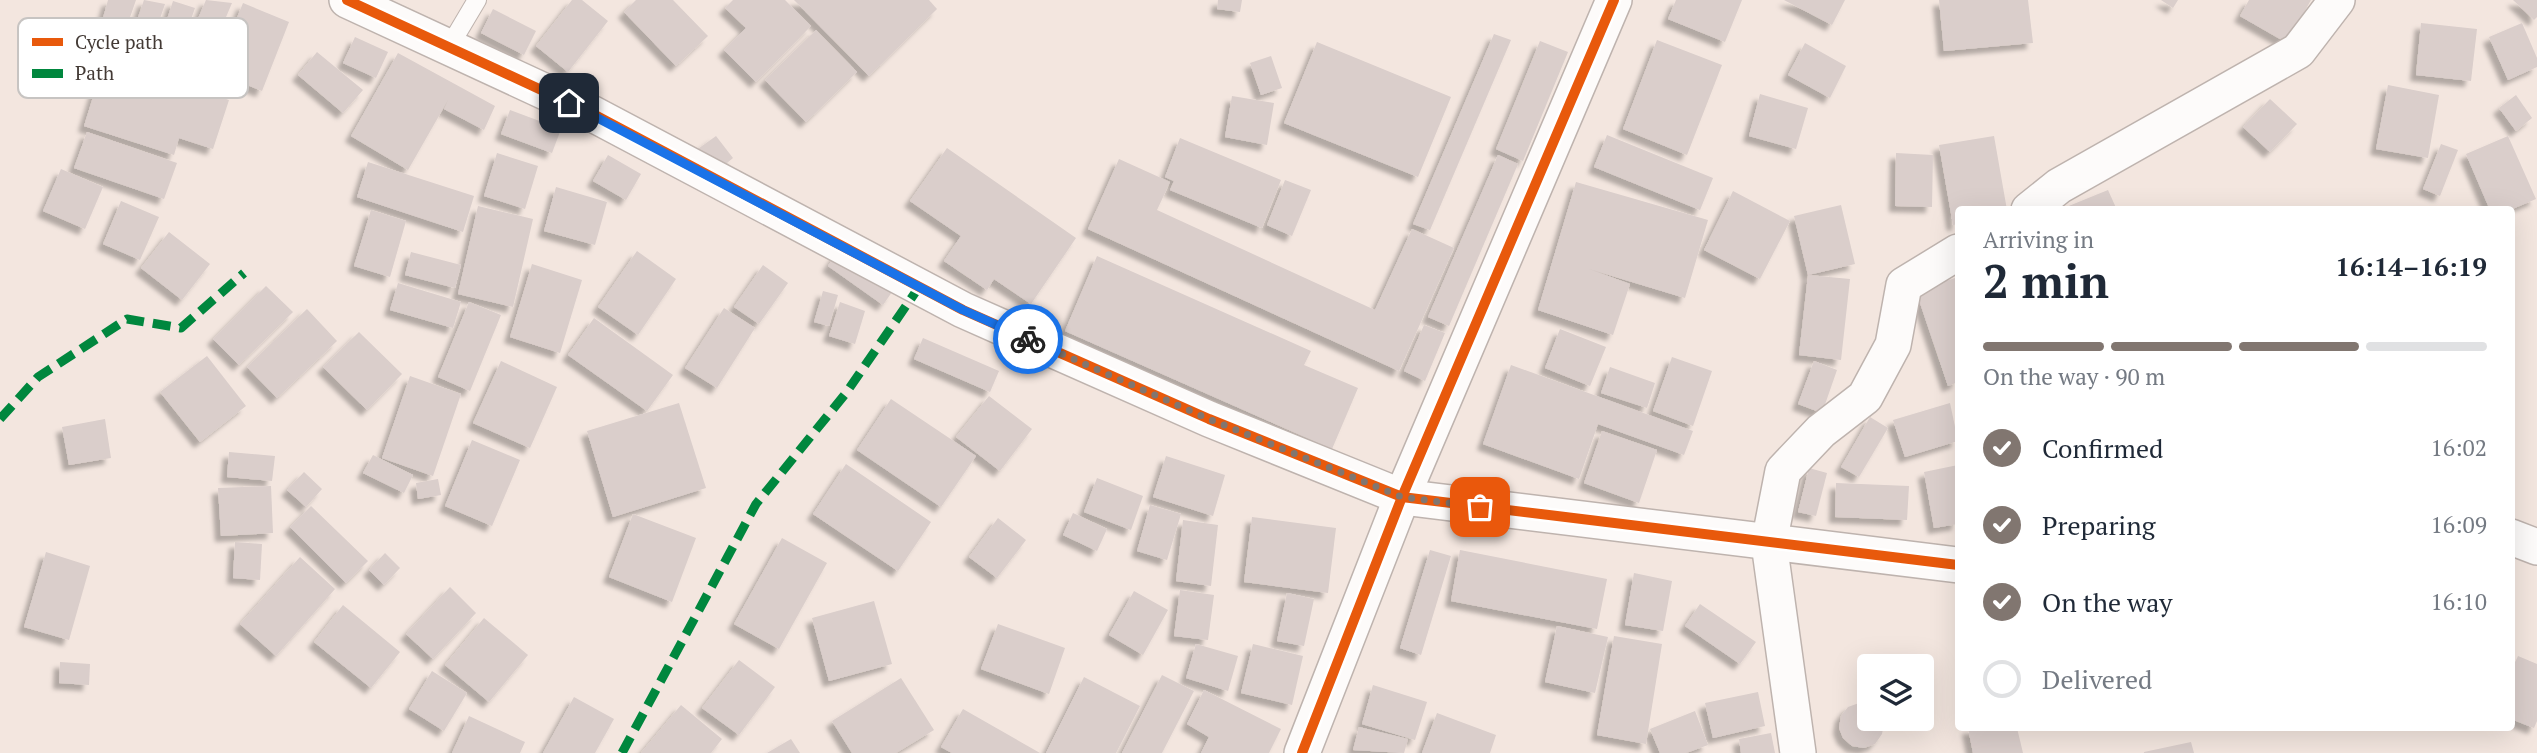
<!DOCTYPE html>
<html lang="en">
<head>
<meta charset="utf-8">
<style>
  body { margin:0; font-family:"PT Serif",serif; background:#f6f6f7; color:#1f2937; height:100vh; display:flex; flex-direction:column; font-size:26px; white-space:nowrap }
  * { box-sizing:border-box; margin:0 }
  p { font-size:23px; color:#747a83 }
  .icon { flex:none; width:38px; height:38px; fill:none; stroke:currentColor; stroke-width:2; stroke-linecap:round; stroke-linejoin:round }
  .map { position:relative; flex:1; overflow:hidden }
  .drawer { position:absolute; left:1955px; top:206px; width:560px; height:525px; display:flex; flex-direction:column; background:#fff; border-radius:7px; box-shadow:0 7px 28px #0002 }
  .drawer>* { flex:none }
  .controls { position:absolute; left:1857px; top:654px; display:grid; gap:14px }
  .controls a { display:grid; place-items:center; width:77px; height:77px; border-radius:7px; background:#fff; box-shadow:0 7px 28px #0002; font-size:35px }
  .pin { position:absolute; display:grid; place-items:center; width:60px; height:60px; color:#fff; margin:-30px; border-radius:14px; box-shadow:0 4px 10px #0006 }
  .courier { position:absolute; display:grid; place-items:center; width:70px; height:70px; margin:-35px; border:5px solid #1a73e8; border-radius:50%; background:#fff; color:#222; box-shadow:0 2px 9px #0007 }
  .summary em { font-style:normal; font-weight:700 }
  .summary div { display:flex; flex-direction:column-reverse }
  .summary { display:flex; align-items:center; justify-content:space-between; height:119px; padding:0 28px }
  h1 { font-size:46px; font-weight:700; line-height:52px }
  .bar { display:grid; grid-template-columns:repeat(4,1fr); gap:10px 7px; align-content:center; height:84px; padding:0 28px }
  .bar i { height:9px; border-radius:5px; background:#e0e1e3 }
  .bar .current { background:#817670 }
  .bar p { grid-column:span 4 }
  ol { padding:0 28px; list-style:none }
  li { display:flex; align-items:center; gap:21px; height:77px }
  li p { margin-inline-start:auto }
  li .icon { padding:7px; border-radius:50%; background:#817670; color:#fff; stroke-width:4 }
  li:last-child { color:#747a83 }
  li i { width:38px; height:38px; border:4px solid #e0e1e3; border-radius:50% }
  .map>svg:first-child { display:block }
  .building { fill:#dacecb; filter:url(#shadow) }
  .lines { fill:none; stroke-linecap:round; stroke-linejoin:round }
  .lane-casing { stroke:#beb3ae; stroke-width:20 }
  .street-casing { stroke:#beb3ae; stroke-width:38 }
  .lane { stroke:#fdfbfa; stroke-width:18 }
  .street { stroke:#fdfbfa; stroke-width:35 }
  .quiet { stroke:#00873e; stroke-width:9; stroke-dasharray:18 9; stroke-linecap:butt }
  .cycleway-casing { stroke:#fff; stroke-width:15 }
  .cycleway { stroke:#e8590c; stroke-width:10 }
  .done { stroke:#817670; stroke-width:7; stroke-dasharray:0 12.6 }
  .route { stroke:#1a73e8; stroke-width:9 }
  .key { fill:#fff; stroke:#c7c4c2; stroke-width:2 }
  .key-label { font-size:19px; fill:#433a35 }
</style>
</head>
<body>
<div class="map">
<svg width="2537" height="753" viewBox="0 0 2537 753">
  <defs>
    <filter id="shadow"><feDropShadow dx="-6" dy="6" stdDeviation="2" flood-color="#0004"/></filter>
  </defs>
  <rect width="100%" height="100%" fill="#f3e6df"/>
  <g class="building">
    <path d="M108 0H136L127 26 103 18Z"/>
    <path d="M144 0 165 4 154 36 134 29Z"/>
    <path d="M206 0 232 3 220 31 197 21Z"/>
    <path d="M572 0H582L608 21 568 72 536 46Z"/>
    <path d="M636 0H673L708 36 676 66 624 12Z"/>
    <path d="M733 0H785L811 26 756 82 724 50 746 28 725 8Z"/>
    <path d="M794 0H929L937 9 869 76Z"/>
    <path d="M1218 0H1242L1240 12 1217 9Z"/>
    <path d="M1676 0H1742L1725 42 1668 19Z"/>
    <path d="M1784 0H1845L1832 25Z"/>
    <path d="M1939 0H2028L2033 43 1944 51Z"/>
    <path d="M2161 0H2178L2173 8Z"/>
    <path d="M2249 0H2311L2287 43 2240 16Z"/>
    <path d="M2513 0H2537V17L2534 20Z"/>
    <path d="M173 1 195 8 182 45 161 38Z"/>
    <path d="M243 3 289 22 262 91 215 72Z"/>
    <path d="M493 9 536 31 524 55 481 33Z"/>
    <path d="M2421 23 2477 29 2471 81 2416 75Z"/>
    <path d="M2522 23 2537 58V67L2508 80 2489 37Z"/>
    <path d="M816 30 857 72 806 122 765 80Z"/>
    <path d="M1494 34 1511 40 1430 230 1413 224Z"/>
    <path d="M355 37 388 52 376 78 343 63Z"/>
    <path d="M1657 40 1722 65 1687 155 1623 129Z"/>
    <path d="M1540 41 1568 52 1523 161 1496 149Z"/>
    <path d="M1317 42 1451 97 1418 177 1284 123Z"/>
    <path d="M1805 43 1846 66 1830 98 1788 75Z"/>
    <path d="M317 52 363 90 343 113 298 75Z"/>
    <path d="M398 53 495 106 484 130 444 109 448 100 408 170 351 136Z"/>
    <path d="M1271 56 1282 88 1261 95 1250 63Z"/>
    <path d="M102 68 187 97 191 87 229 100 213 149 179 138 174 155 84 126Z"/>
    <path d="M2388 85 2439 95 2428 158 2376 149Z"/>
    <path d="M1760 94 1808 108 1796 149 1749 136Z"/>
    <path d="M2516 95 2532 118 2516 131 2499 108Z"/>
    <path d="M1232 96 1274 103 1267 145 1225 137Z"/>
    <path d="M2270 99 2297 124 2270 152 2243 127Z"/>
    <path d="M510 110 561 129 552 153 501 134Z"/>
    <path d="M87 132 177 163 164 199 74 168Z"/>
    <path d="M1607 135 1713 178 1700 210 1594 167Z"/>
    <path d="M716 136 733 158 716 172 698 149Z"/>
    <path d="M1994 136 2007 210H1958V224L1953 225 1939 145Z"/>
    <path d="M2508 136 2536 199 2510 210H2490L2466 154Z"/>
    <path d="M1180 138 1281 180 1262 228 1170 190 1174 181 1165 177Z"/>
    <path d="M2441 144 2458 150 2440 196 2423 189Z"/>
    <path d="M947 148 1076 238 1031 304 994 279 987 290 944 261 961 236 910 201Z"/>
    <path d="M497 153 538 166 525 209 484 196Z"/>
    <path d="M1896 153 1933 155 1932 207 1895 206Z"/>
    <path d="M608 155 641 174 626 200 593 181Z"/>
    <path d="M1498 155 1518 164 1449 326 1428 317Z"/>
    <path d="M1119 159 1170 182 1157 210 1375 310 1412 229 1454 248 1399 371 1088 229Z"/>
    <path d="M368 162 474 196 463 232 357 197Z"/>
    <path d="M61 169 103 187 85 229 43 211Z"/>
    <path d="M1285 180 1311 190 1292 236 1267 225Z"/>
    <path d="M1576 182 1708 220 1685 298 1589 269 1630 284 1613 335 1538 310Z"/>
    <path d="M556 187 607 202 595 245 544 231Z"/>
    <path d="M2108 190 2117 210H2059Z"/>
    <path d="M1733 191 1790 221 1760 279 1704 250Z"/>
    <path d="M121 201 159 217 140 260 103 244Z"/>
    <path d="M1841 205 1855 264 1808 275 1794 216Z"/>
    <path d="M478 206 533 219 513 307 458 294Z"/>
    <path d="M371 210 406 221 390 277 354 266Z"/>
    <path d="M169 232 210 264 182 300 141 268Z"/>
    <path d="M637 251 676 279 638 335 598 307Z"/>
    <path d="M411 252 461 265 455 288 405 275Z"/>
    <path d="M837 253 892 292 883 305 828 266Z"/>
    <path d="M1097 256 1311 351 1304 365 1358 388 1332 449 1065 331Z"/>
    <path d="M532 264 582 280 560 353 510 337Z"/>
    <path d="M763 265 788 283 759 324 734 307Z"/>
    <path d="M1808 275 1850 279 1841 360 1799 355Z"/>
    <path d="M1958 277V382L1948 386 1916 291Z"/>
    <path d="M398 283 461 302 453 328 390 310Z"/>
    <path d="M266 286 293 312 239 365 213 339Z"/>
    <path d="M823 291 838 295 829 326 814 322Z"/>
    <path d="M469 302 501 315 470 391 438 377Z"/>
    <path d="M840 302 865 311 855 344 829 336Z"/>
    <path d="M724 308 755 328 717 388 685 368Z"/>
    <path d="M307 309 337 341 277 398 247 367Z"/>
    <path d="M594 318 673 375 647 411 568 355Z"/>
    <path d="M1424 325 1445 333 1425 381 1404 371Z"/>
    <path d="M1560 329 1606 347 1590 386 1545 368Z"/>
    <path d="M359 332 402 374 367 410 323 367Z"/>
    <path d="M923 338 999 371 990 392 914 359Z"/>
    <path d="M207 356 246 406 200 442 160 392Z"/>
    <path d="M1672 357 1712 371 1693 426 1653 411Z"/>
    <path d="M501 361 557 387 530 448 473 423Z"/>
    <path d="M1814 361 1837 370 1822 413 1798 404Z"/>
    <path d="M1511 365 1693 431 1684 455 1598 424 1579 479 1483 444Z"/>
    <path d="M1610 367 1655 383 1647 408 1601 393Z"/>
    <path d="M410 376 461 394 433 476 382 458Z"/>
    <path d="M989 396 1032 429 1000 471 956 437Z"/>
    <path d="M891 399 976 456 941 507 857 450Z"/>
    <path d="M679 403 706 488 613 517 587 431Z"/>
    <path d="M1950 403 1958 441 1905 457 1893 420Z"/>
    <path d="M1870 417 1888 428 1859 477 1841 467Z"/>
    <path d="M105 419 111 458 69 465 62 427Z"/>
    <path d="M1602 431 1657 450 1639 503 1584 483Z"/>
    <path d="M472 440 520 460 492 526 445 506Z"/>
    <path d="M229 452 275 456 272 481 227 477Z"/>
    <path d="M373 455 413 475 404 493 363 473Z"/>
    <path d="M1166 456 1225 475 1213 516 1153 497Z"/>
    <path d="M846 464 931 522 898 571 813 514Z"/>
    <path d="M1958 465V524L1934 528 1924 472Z"/>
    <path d="M1809 468 1827 473 1816 516 1798 512Z"/>
    <path d="M304 472 322 489 306 507 287 490Z"/>
    <path d="M1097 478 1143 496 1131 530 1084 512Z"/>
    <path d="M438 479 441 495 418 499 416 483Z"/>
    <path d="M1836 483 1909 486 1907 520 1835 517Z"/>
    <path d="M271 486 273 533 221 536 218 488Z"/>
    <path d="M1150 505 1181 514 1167 560 1137 551Z"/>
    <path d="M311 506 368 561 346 583 290 527Z"/>
    <path d="M1073 513 1107 529 1097 551 1063 535Z"/>
    <path d="M633 514 696 538 672 602 609 577Z"/>
    <path d="M1252 517 1336 528 1328 593 1244 582Z"/>
    <path d="M998 518 1026 540 997 578 969 557Z"/>
    <path d="M1183 520 1218 525 1211 586 1176 581Z"/>
    <path d="M782 538 827 563 779 649 734 624Z"/>
    <path d="M235 542 262 544 260 580 233 578Z"/>
    <path d="M1430 550 1451 556 1421 655 1400 648Z"/>
    <path d="M1460 550 1607 579 1597 629 1451 601Z"/>
    <path d="M46 552 90 566 69 640 24 627Z"/>
    <path d="M385 553 400 568 384 585 369 570Z"/>
    <path d="M300 557 335 589 276 656 240 624Z"/>
    <path d="M1634 573 1672 581 1663 631 1625 625Z"/>
    <path d="M450 587 476 613 433 659 406 634Z"/>
    <path d="M1180 590 1214 595 1208 640 1174 636Z"/>
    <path d="M1134 591 1168 610 1143 655 1109 635Z"/>
    <path d="M1287 593 1314 599 1304 646 1277 641Z"/>
    <path d="M874 601 892 664 829 681 812 618Z"/>
    <path d="M1700 604 1756 642 1740 664 1685 626Z"/>
    <path d="M343 605 400 652 371 688 314 642Z"/>
    <path d="M484 618 528 655 489 702 445 665Z"/>
    <path d="M998 624 1065 648 1049 694 981 669Z"/>
    <path d="M1557 626 1608 637 1595 693 1545 682Z"/>
    <path d="M1614 636 1662 644 1646 744 1597 735Z"/>
    <path d="M1196 644 1238 656 1228 691 1186 678Z"/>
    <path d="M1253 644 1303 656 1292 705 1241 693Z"/>
    <path d="M2518 656 2537 664V721L2534 728 2511 719V671Z"/>
    <path d="M739 660 775 687 739 735 702 708Z"/>
    <path d="M60 662 90 664 89 685 59 683Z"/>
    <path d="M432 671 467 693 444 731 409 709Z"/>
    <path d="M1162 675 1194 691 1162 753H1122Z"/>
    <path d="M1084 677 1140 706 1116 753H1046Z"/>
    <path d="M901 678 934 730 896 753H852L832 721Z"/>
    <path d="M1373 685 1427 702 1415 740 1362 724Z"/>
    <path d="M1204 690 1281 729 1269 753H1201L1209 737 1187 724Z"/>
    <path d="M1758 692 1765 726 1713 738 1705 703Z"/>
    <path d="M574 697 614 719 595 753H543Z"/>
    <path d="M1859 703 1869 704V719H1883L1884 723 1882 734 1875 744 1864 748 1852 746 1843 738 1839 728 1841 716 1848 707Z"/>
    <path d="M681 705 722 739 711 753H641Z"/>
    <path d="M963 709 1040 753H952L941 747Z"/>
    <path d="M1695 711 1708 745 1686 753H1660L1650 729Z"/>
    <path d="M1437 713 1496 735 1490 753H1422Z"/>
    <path d="M469 716 525 742 520 753H452Z"/>
    <path d="M1359 727 1408 739 1404 753 1353 750Z"/>
    <path d="M1968 728H2017L2023 753H1973Z"/>
    <path d="M1771 733 1775 753H1741L1739 739Z"/>
    <path d="M791 739 800 753H767Z"/>
    <path d="M2191 742 2194 753H2144V752Z"/>
  </g>
  <g class="lines">
    <defs>
      <path id="lane" d="M449 47 477 0"/>
      <g id="street">
        <path d="M347 0 593 114 963 310 1209 419 1402 497 1958 565"/>
        <path d="M2029 210 2059 186 2298 51 2337 0"/>
        <path d="M2511 537 2537 547"/>
        <path d="M1302 753 1402 497 1614 0"/>
        <path d="M1798 753 1769 543 1783 471 1821 431 1865 397 1893 345 1904 285 1958 252"/>
      </g>
    </defs>
    <use href="#lane" class="lane-casing"/>
    <use href="#street" class="street-casing"/>
    <use href="#lane" class="lane"/>
    <use href="#street" class="street"/>
    <g class="quiet">
      <path d="M0 419 38 377 127 319 181 328 244 273"/>
      <path d="M622 753 756 504 846 393 919 287"/>
    </g>
    <defs>
      <g id="cycleway">
        <path d="M347 0 593 114 963 310 1209 419 1402 497 1958 565"/>
        <path d="M1302 753 1402 497 1614 0"/>
      </g>
    </defs>
    <use href="#cycleway" class="cycleway-casing"/>
    <use href="#cycleway" class="cycleway"/>
  </g>
  <g class="lines">
    <path class="done" d="M1028 339 1209 419 1402 497 1480 507"/>
    <path class="route" d="M569 103 963 310 1028 339"/>
  </g>
  <rect x="18" y="18" width="230" height="80" rx="10" class="key"/>
  <rect x="32" y="38" width="31" height="8" fill="#e8590c"/>
  <rect x="32" y="69" width="31" height="9" fill="#00873e"/>
  <g class="key-label">
    <text x="75" y="49">Cycle path</text>
    <text x="75" y="80">Path</text>
  </g>
</svg>
<div class="controls">
<a><svg class="icon" aria-label="layers" viewBox="0 0 24 24"><path d="M12 4l9 5-9 5-9-5zM3 14l9 5 9-5"/></svg></a>
</div>
<div class="pin" style="left:1480px;top:507px;background:#ea580c"><svg class="icon" aria-label="bag" viewBox="0 0 24 24"><path d="M5 8h14l-1 12H6zM9 8a3 3 0 0 1 6 0"/></svg></div>
<div class="pin" style="left:569px;top:103px;background:#1f2937"><svg class="icon" aria-label="home" viewBox="0 0 24 24"><path d="M3 11l9-7 9 7M6 9v11h12V9"/></svg></div>
<div class="courier" style="left:1028px;top:339px"><svg class="icon" aria-label="bike" viewBox="0 0 24 24"><circle cx="6" cy="16" r="4"/><circle cx="18" cy="16" r="4"/><path d="M6 16l4-8h5l3 8M10 8l3 8H6M13 5h3"/></svg></div>
<section class="drawer">
<div class="summary"><div><h1>2 min</h1><p>Arriving in</p></div><em>16:14–16:19</em></div>
<div class="bar"><i class="current"></i><i class="current"></i><i class="current"></i><i></i><p>On the way · 90 m</p></div>
<ol>
<li><svg class="icon" aria-label="check" viewBox="0 0 24 24"><path d="M5 12l5 5 9-10"/></svg>Confirmed<p>16:02</p></li>
<li><svg class="icon" aria-label="check" viewBox="0 0 24 24"><path d="M5 12l5 5 9-10"/></svg>Preparing<p>16:09</p></li>
<li><svg class="icon" aria-label="check" viewBox="0 0 24 24"><path d="M5 12l5 5 9-10"/></svg>On the way<p>16:10</p></li>
<li><i></i>Delivered</li>
</ol>
</section>
</div>
</body>
</html>
